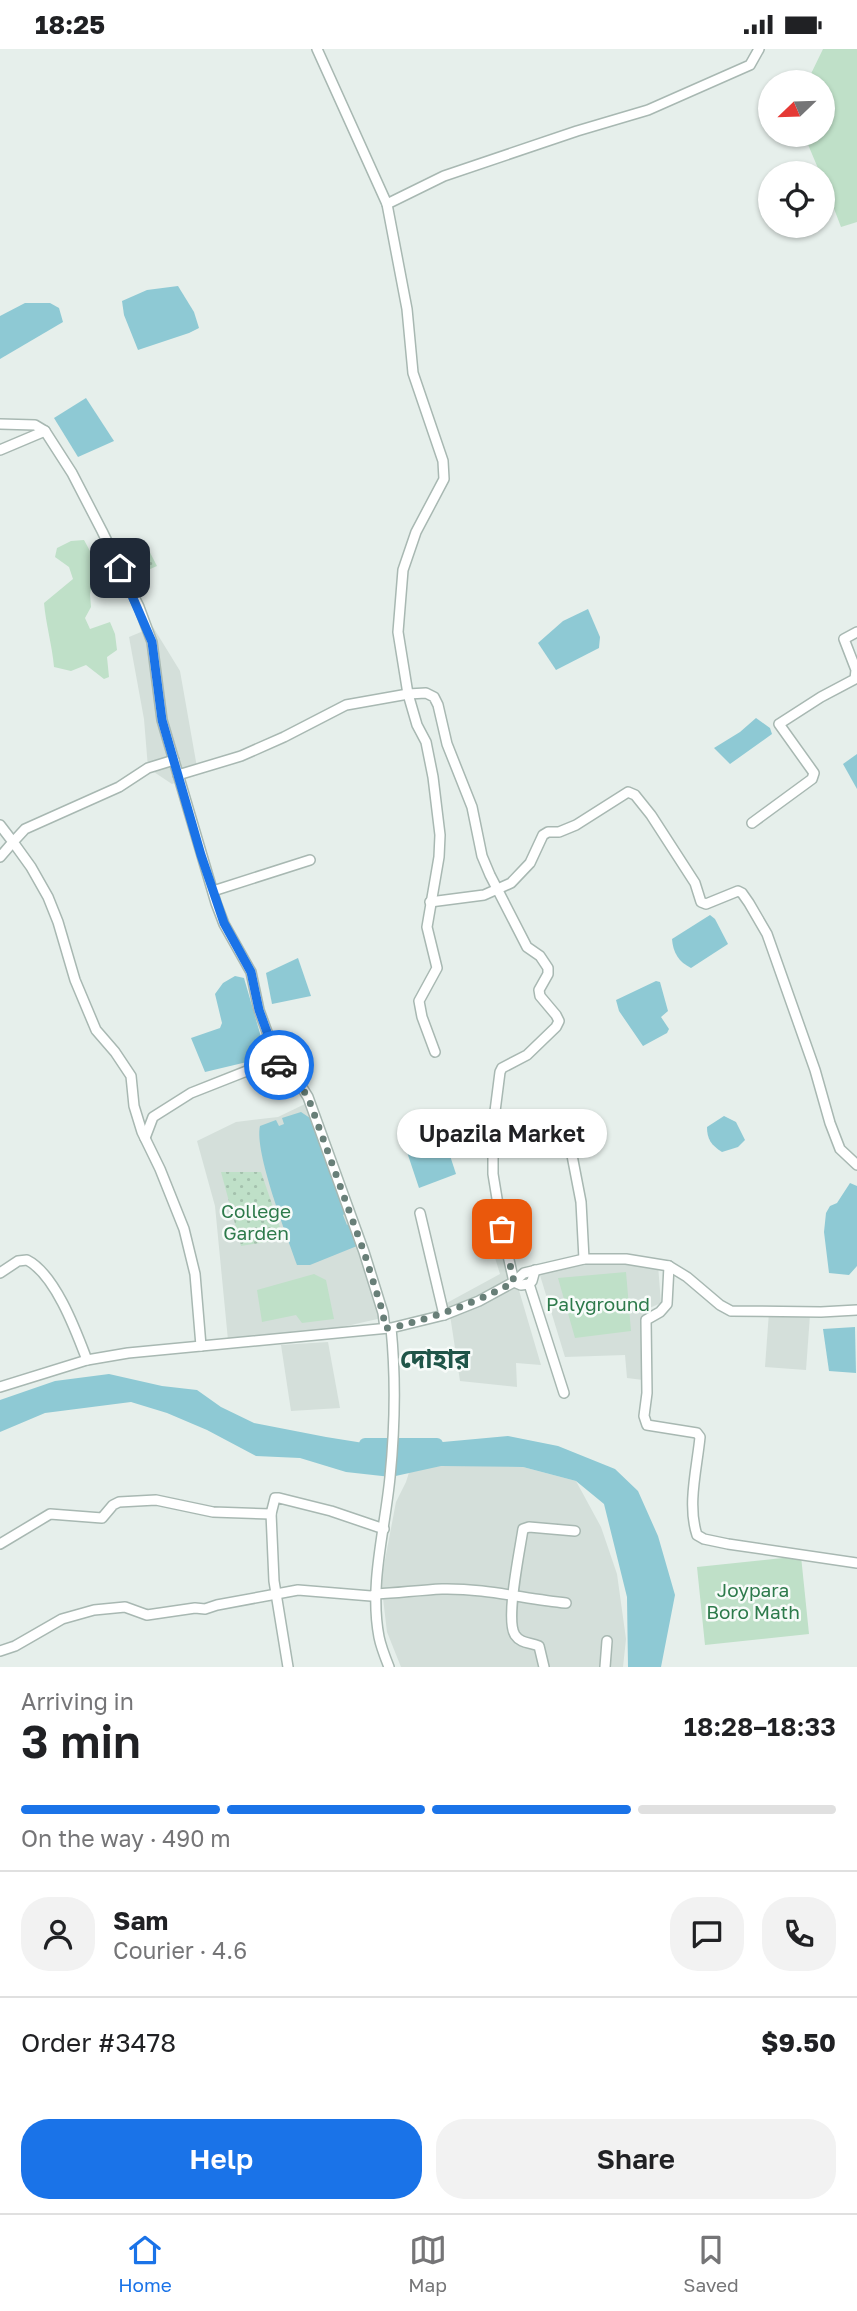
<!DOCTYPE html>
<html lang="en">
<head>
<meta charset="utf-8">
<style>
  body { margin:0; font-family:"Golos Text","Noto Sans Bengali",sans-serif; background:#f2f2f2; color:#202124; height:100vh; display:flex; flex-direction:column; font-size:26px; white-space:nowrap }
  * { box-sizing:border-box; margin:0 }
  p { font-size:23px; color:#757577 }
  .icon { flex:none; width:38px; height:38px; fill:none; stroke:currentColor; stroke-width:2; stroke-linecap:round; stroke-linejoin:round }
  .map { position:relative; height:1618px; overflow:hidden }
  .side { display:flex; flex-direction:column; background:#fff; flex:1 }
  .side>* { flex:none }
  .needle { width:46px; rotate:247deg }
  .buttons { position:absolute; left:758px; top:21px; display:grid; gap:14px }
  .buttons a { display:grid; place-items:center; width:77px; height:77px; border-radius:50%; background:#fff; box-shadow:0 2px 5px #0004; font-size:35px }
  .pin { position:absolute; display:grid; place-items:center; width:60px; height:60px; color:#fff; margin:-30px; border-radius:14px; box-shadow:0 4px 10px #0006 }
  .courier { position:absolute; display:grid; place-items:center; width:70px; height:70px; margin:-35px; border:5px solid #1a73e8; border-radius:50%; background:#fff; color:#222; box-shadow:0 2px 9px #0007 }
  .bubble { position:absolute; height:49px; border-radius:24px; background:#fff; box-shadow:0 2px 5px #0004; font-size:23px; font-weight:600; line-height:49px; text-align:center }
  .summary em { font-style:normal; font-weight:600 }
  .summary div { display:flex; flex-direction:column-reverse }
  .summary { display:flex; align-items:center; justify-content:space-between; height:119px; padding:0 21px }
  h1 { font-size:46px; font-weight:600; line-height:52px }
  .bar { display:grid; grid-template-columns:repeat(4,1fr); gap:10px 7px; align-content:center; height:84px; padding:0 21px }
  .bar i { height:9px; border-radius:5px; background:#e0e0e0 }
  .bar .on { background:#1a73e8 }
  .bar p { grid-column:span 4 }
  .line { display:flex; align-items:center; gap:18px; padding:0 21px; border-top:2px solid #e0e0e0 }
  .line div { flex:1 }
  .round { display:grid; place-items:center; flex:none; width:74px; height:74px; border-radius:28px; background:#f2f2f2 }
  .button { display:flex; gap:14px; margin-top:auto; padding:14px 21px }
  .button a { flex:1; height:80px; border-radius:28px; background:#1a73e8; color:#fff; font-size:28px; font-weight:600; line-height:80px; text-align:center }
  .button a+a { background:#f2f2f2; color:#202124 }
  .status { display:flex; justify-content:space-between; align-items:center; height:49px; padding:0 35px; background:#fff; direction:ltr }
  .status svg { height:19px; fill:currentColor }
  .tabs { display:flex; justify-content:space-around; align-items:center; height:98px; border-top:2px solid #e0e0e0; background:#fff; font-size:19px; color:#757577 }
  .tabs a { display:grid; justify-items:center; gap:4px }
  .tabs .on { color:#1a73e8 }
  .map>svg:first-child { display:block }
  .built { fill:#d4dfda }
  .green { fill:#bfe0c8 }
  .garden { fill:url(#garden-dots) }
  .water { fill:#8ec9d4 }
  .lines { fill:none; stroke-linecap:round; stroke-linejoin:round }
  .river { stroke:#8ec9d4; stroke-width:12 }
  .minor-casing { stroke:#a8b8b2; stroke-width:12 }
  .minor { stroke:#fff; stroke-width:9 }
  .done { stroke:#687f78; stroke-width:7; stroke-dasharray:0 12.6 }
  .route { stroke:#1a73e8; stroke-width:9 }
  .labels { text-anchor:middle; stroke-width:5; stroke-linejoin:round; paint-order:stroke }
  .park-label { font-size:19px; fill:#2d7a4b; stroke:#f7fbf9 }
  .district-label { font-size:26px; font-weight:bold; fill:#1f5548; stroke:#f7fbf9 }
</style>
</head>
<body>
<div class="status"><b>18:25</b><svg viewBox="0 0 49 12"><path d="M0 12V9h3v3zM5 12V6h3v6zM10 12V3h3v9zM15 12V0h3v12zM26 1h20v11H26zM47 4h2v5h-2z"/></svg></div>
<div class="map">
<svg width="857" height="1618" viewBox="0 0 857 1618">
  <defs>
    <pattern id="garden-dots" width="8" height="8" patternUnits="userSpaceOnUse" patternTransform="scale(1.75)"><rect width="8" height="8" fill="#bfe0c8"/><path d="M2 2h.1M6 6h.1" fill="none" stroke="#a4c1ad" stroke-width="1.8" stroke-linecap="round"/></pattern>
  </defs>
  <rect width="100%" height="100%" fill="#e6efeb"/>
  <g class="built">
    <path d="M153 578 180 622 198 724 172 735 148 719 144 670 129 588Z"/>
    <path d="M307 1054 314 1070 382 1269 311 1285 228 1291 215 1157 197 1092 236 1073 278 1068Z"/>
    <path d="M488 1157 511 1231 446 1262 443 1256 500 1225 480 1160Z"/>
    <path d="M585 1211 658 1216 661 1254 645 1261 643 1331 627 1329 625 1306 565 1308 539 1223Z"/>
    <path d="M518 1238 541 1316 516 1314 517 1338 460 1332 450 1266Z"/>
    <path d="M769 1263 810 1266 806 1321 765 1318Z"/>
    <path d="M328 1293 340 1359 291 1362 281 1296Z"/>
    <path d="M413 1411 523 1418 576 1432 601 1478 617 1525 626 1590 623 1618H401L387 1583 381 1532 396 1453 406 1433Z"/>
  </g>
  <g class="green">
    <path d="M823 0H857V173L841 178 823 131 822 124H820L804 86H822V33H807Z"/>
    <path d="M84 491 97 515 90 545 91 558 85 569 90 580 110 573 115 585 117 601 107 608 109 628 104 630 86 616 71 622 54 618C52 596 46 576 44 554L73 530 69 518 55 508 57 499 71 492Z"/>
    <path d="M626 1223 631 1282 575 1289 558 1229Z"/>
    <path d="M314 1225 326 1231 334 1270 302 1274 296 1266 262 1273 257 1241Z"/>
    <path d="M801 1507 809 1585 705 1596 697 1518Z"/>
  </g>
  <g class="garden">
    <path d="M144 492 157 517 139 525 127 500Z"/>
    <path d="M221 1123H261L284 1190 241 1197Z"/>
  </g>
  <g class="water">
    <path d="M178 237 194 263 199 279 189 284 138 301 124 266 122 252 147 241Z"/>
    <path d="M25 254H50L59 259 63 273 0 310V267Z"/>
    <path d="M86 349 114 392 78 408 54 369Z"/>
    <path d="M588 560 600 588 599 599 556 621 538 594 563 572Z"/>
    <path d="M756 669 770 679 772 685 730 715 714 699 740 683Z"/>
    <path d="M857 705V740L843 715Z"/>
    <path d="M710 866 715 870 728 895 691 919C679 913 673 904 672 890Z"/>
    <path d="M298 909 311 947 272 955 266 924Z"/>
    <path d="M235 927 244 929 266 1005 247 1013 205 1023 191 989 220 979 222 974 215 945 223 934Z"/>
    <path d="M656 932 660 933 668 962 661 968 669 980 667 984 643 997 619 962 616 951Z"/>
    <path d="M301 1063 310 1069 346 1164 343 1166 347 1176 350 1174 357 1197 310 1216H297C287 1187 254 1103 260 1077L276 1071 279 1077 284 1075 282 1069Z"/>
    <path d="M724 1067 736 1073 745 1091 738 1098 722 1103C711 1096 707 1090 707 1078Z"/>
    <path d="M442 1082 456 1125 419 1139 405 1097Z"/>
    <path d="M850 1134 857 1137V1217L849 1226 829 1224 824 1183 826 1164 830 1157 837 1154Z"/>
    <path d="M855 1278 856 1324 829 1322 823 1280Z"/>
    <path d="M109 1325 162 1337 197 1341 221 1358 254 1374 326 1388 376 1396 421 1395 508 1387 558 1397 615 1420 638 1442 658 1487 675 1546 661 1618H628L627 1548 604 1455 576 1432 523 1418 441 1417 391 1428 346 1423 300 1409 256 1407 207 1381 167 1364 131 1353 45 1364 0 1383V1351L55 1332Z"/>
  </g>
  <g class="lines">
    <path class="river" d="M365 1395H437"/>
    <defs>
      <g id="minor">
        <path d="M317 0 387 155 407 260 413 324 443 412 444 430 416 483 403 521 398 583 408 645 417 676 426 693 433 728 440 786 439 808 427 878 437 919 419 952 422 968 435 1003"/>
        <path d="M387 155 444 127 577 82 648 61 750 16 759 0"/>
        <path d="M0 375 35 376 45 382 72 424 102 482 139 558 152 593 162 671 216 854 224 875 251 923 259 961 281 1021 290 1032 303 1040 308 1048 364 1203 383 1264 385 1279"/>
        <path d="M0 401 45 382"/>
        <path d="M174 711 148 719 119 738 25 780 13 793 31 818 48 848 58 873 75 931 96 981 115 1003 131 1027 134 1057 142 1083 160 1120 184 1180 195 1225 201 1297"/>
        <path d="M178 726 241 707 284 688 346 656 408 645 426 644 434 648 438 656 447 695 472 758 482 807 490 826 527 898 540 907 548 919V925L539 941 540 947 556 966 559 972 556 978 527 1006 502 1019 500 1023 493 1078V1125L502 1180 514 1233 521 1236 529 1235 532 1232 535 1221"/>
        <path d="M752 774 812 730 814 724 779 675 821 648 855 630 856 621 844 590 857 583"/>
        <path d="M0 776 13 793 0 808"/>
        <path d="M213 842 310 811"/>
        <path d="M430 853 484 846 511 834 530 814 543 786 548 783H559L576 776 628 743 635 746 651 766 695 834 701 853 706 855 738 842 742 844 749 854 767 885 815 1021 830 1074 840 1100 857 1116"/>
        <path d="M565 1070 581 1153 584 1210"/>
        <path d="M145 1089 153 1068 191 1044 277 1010"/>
        <path d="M420 1164 444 1266"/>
        <path d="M669 1217 667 1255 660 1263 646 1271 647 1344 644 1367 647 1376 697 1384 700 1388C697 1419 687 1456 697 1486L704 1490 728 1495 857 1514"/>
        <path d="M0 1224 18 1212 27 1211C55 1225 76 1282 87 1311"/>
        <path d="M529 1235 564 1344"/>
        <path d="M0 1338 87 1311 128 1304 389 1279"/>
        <path d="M271 1464 274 1532 288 1618"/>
        <path d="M0 1495 50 1465 102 1469 113 1456 119 1453 156 1451 213 1463 271 1465 275 1449H279L331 1462 384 1480"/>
        <path d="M0 1602 15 1597 62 1570 94 1561 125 1558 147 1566 195 1559 205 1560 217 1556 298 1541 371 1547 377 1545C398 1544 420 1541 442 1540 484 1539 525 1550 566 1554"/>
        <path d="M389 1618C385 1608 381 1598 379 1588 369 1535 385 1481 390 1428 395 1378 396 1329 391 1279L444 1266 479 1252 514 1233 524 1224 584 1210H626L669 1217 687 1228 720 1256 731 1262 821 1263 857 1261"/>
        <path d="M544 1618 539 1597C530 1593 521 1595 515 1586 505 1571 520 1501 523 1480L529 1478 575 1482"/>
        <path d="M605 1618 607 1592"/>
      </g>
    </defs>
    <use href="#minor" class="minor-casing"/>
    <use href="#minor" class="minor"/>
  </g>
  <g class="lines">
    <path class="done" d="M279 1016C286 1032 300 1035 308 1048L364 1203 383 1264 385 1279H391C438 1267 471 1256 514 1233L502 1180"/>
    <path class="route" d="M120 519 152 593 162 671 201 806 224 874 251 923 259 961 279 1016"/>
  </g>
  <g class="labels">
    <g class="park-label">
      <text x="256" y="1169">College<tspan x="256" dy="22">Garden</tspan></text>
      <text x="598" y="1262">Palyground</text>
      <text x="753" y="1548">Joypara<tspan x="753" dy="22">Boro Math</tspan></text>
    </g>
    <g class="district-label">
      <text x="435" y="1319">দোহার</text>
    </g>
  </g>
</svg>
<div class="buttons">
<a><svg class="needle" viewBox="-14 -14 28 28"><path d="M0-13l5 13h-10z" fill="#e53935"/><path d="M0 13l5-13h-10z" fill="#757577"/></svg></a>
<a><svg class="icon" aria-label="locate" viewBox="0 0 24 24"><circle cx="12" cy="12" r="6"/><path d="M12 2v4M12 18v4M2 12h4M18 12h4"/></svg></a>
</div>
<div class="pin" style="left:502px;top:1180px;background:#ea580c"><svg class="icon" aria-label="bag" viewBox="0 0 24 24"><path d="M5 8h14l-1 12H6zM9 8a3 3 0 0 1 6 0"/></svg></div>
<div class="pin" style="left:120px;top:519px;background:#1f2937"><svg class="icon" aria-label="home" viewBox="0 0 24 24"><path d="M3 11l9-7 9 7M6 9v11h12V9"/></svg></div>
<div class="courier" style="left:279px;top:1016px"><svg class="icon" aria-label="car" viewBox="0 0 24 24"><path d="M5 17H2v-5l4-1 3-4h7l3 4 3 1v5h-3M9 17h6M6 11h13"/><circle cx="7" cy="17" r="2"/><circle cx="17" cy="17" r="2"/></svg></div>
<div class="bubble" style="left:397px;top:1060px;width:210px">Upazila Market</div>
</div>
<section class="side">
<div class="summary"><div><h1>3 min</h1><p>Arriving in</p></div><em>18:28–18:33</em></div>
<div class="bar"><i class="on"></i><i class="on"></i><i class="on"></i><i></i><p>On the way · 490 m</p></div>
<div class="line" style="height:126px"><a class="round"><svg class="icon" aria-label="person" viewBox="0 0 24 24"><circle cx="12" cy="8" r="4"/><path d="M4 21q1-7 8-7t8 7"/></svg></a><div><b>Sam</b><p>Courier · 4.6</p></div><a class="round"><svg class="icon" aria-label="chat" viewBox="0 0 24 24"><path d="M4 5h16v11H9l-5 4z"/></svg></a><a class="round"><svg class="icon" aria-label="phone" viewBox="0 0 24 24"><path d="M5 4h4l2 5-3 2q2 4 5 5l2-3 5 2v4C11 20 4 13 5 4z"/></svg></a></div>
<div class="line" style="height:91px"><div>Order #3478</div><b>$9.50</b></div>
<div class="button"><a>Help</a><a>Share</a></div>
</section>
<nav class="tabs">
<a class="on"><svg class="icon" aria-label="home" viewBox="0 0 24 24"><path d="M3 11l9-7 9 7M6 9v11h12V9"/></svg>Home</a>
<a><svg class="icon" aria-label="map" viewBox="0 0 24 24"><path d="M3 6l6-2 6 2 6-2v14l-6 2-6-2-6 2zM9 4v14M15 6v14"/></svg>Map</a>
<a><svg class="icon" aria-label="saved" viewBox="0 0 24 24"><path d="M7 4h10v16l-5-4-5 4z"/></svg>Saved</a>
</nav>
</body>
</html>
